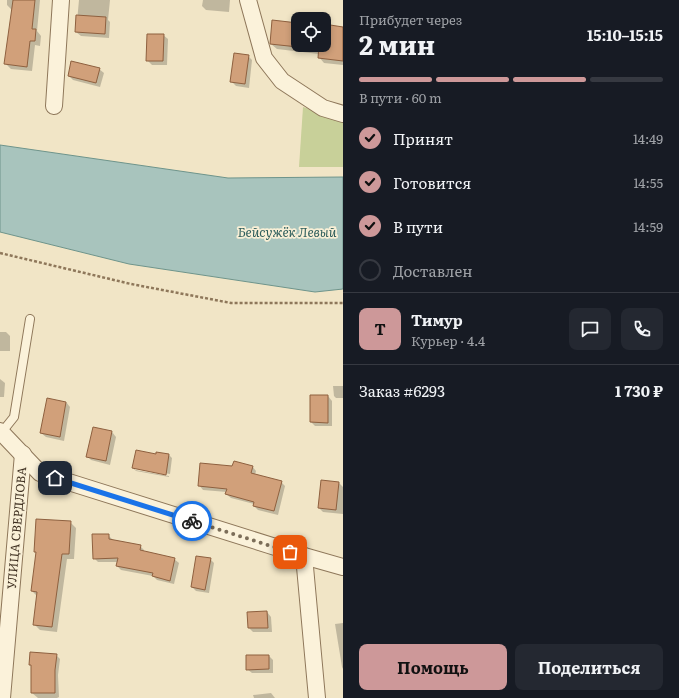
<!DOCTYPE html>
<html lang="ru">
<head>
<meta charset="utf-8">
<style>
  body { margin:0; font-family:Literata,serif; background:#242831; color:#f1f3f6; height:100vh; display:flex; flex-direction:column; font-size:15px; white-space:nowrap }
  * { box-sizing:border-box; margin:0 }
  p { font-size:13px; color:#9ea1a6 }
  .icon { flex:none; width:22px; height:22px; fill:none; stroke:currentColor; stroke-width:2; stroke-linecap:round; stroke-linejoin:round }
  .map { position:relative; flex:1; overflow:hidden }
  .drawer { display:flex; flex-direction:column; background:#171b24; width:336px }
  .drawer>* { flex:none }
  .buttons { position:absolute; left:291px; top:12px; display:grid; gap:8px }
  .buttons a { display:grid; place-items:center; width:40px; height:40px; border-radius:8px; background:#171b24; box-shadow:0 2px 6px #0003; font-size:20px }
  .pin { position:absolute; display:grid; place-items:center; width:34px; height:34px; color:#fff; margin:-17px; border-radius:8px; box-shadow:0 2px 6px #0006 }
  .courier { position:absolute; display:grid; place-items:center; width:40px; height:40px; margin:-20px; border:3px solid #1a73e8; border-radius:50%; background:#fff; color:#222; box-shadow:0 1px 5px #0007 }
  .summary em { font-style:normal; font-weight:700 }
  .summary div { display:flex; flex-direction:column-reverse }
  .summary { display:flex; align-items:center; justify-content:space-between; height:68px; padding:0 16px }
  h1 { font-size:26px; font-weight:700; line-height:30px }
  .bar { display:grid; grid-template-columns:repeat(4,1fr); gap:6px 4px; align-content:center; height:48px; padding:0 16px }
  .bar i { height:5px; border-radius:3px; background:#363941 }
  .bar .active { background:#cd9899 }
  .bar p { grid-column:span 4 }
  .line { display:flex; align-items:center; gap:10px; padding:0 16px; border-top:1px solid #363941 }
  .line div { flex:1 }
  .round { display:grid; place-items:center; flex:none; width:42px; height:42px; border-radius:8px; background:#242831 }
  ol { padding:0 16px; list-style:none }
  li { display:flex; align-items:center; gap:12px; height:44px }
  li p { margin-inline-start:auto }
  li .icon { padding:4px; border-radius:50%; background:#cd9899; color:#111; stroke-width:4 }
  li:last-child { color:#9ea1a6 }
  li i { width:22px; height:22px; border:2px solid #363941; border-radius:50% }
  .button { display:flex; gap:8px; margin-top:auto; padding:8px 16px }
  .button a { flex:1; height:46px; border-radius:8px; background:#cd9899; color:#111; font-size:16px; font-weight:700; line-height:46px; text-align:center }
  .button a+a { background:#242831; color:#f1f3f6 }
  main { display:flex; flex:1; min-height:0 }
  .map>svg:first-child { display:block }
  .green { fill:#c8d099 }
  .water { fill:#a8c4bd; stroke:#6e948b }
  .shadow { fill:#0003 }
  .building { fill:#d1a07a; stroke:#8e603f }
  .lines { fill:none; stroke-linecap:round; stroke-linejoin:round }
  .service-casing { stroke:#8e775a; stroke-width:10 }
  .minor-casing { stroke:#8e775a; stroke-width:18 }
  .path { stroke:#8e775a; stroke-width:2.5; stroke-dasharray:3 2; stroke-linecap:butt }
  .service { stroke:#fbf2da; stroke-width:8 }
  .minor { stroke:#fbf2da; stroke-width:16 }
  .done { stroke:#7c6e59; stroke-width:4; stroke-dasharray:0 7.2 }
  .route { stroke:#1a73e8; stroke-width:5 }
  .labels { text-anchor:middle; stroke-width:3.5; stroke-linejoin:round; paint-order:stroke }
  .street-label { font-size:12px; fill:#3d2e1f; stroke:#f8efd6 }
  .water-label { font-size:13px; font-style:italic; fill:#2e5e5c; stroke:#f8efd6 }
</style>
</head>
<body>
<main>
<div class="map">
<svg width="343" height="698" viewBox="0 0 343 698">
  <rect width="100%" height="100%" fill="#f1e5c6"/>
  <path class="green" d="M303 107 343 119V167H299Z"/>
  <path class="water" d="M0 145 228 178 343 177V289L315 292 129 264 0 232Z"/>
  <g class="shadow">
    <path d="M7 0H40L37 31 41 36 40 46 35 45 32 71 11 69 6 64 12 10 7 5Z"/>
    <path d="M79 0H110L108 20 110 22 109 38 81 36 76 32Z"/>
    <path d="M203 0H230L229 12 206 10 202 6Z"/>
    <path d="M298 24V45H324V25L343 28V65L324 63 319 57V54L277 49 271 44Z"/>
    <path d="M163 35 168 39 167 65H152L147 60Z"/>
    <path d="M248 56 252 60 249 88 236 86 232 82Z"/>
    <path d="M99 69 104 73 100 87 73 80 69 76Z"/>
    <path d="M0 332H6L10 336V351H0Z"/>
    <path d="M0 379 5 383 4 397H0Z"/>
    <path d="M333 386H343V398H336L334 396Z"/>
    <path d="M328 396 332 401V426H315L311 422Z"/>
    <path d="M66 402 70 407 64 441 46 437 41 433Z"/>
    <path d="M94 428 112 432 116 437 110 465 91 460 87 456Z"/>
    <path d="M156 455H169L172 458 170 474 135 468V470L169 476V477L136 471 133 468Z"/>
    <path d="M252 466 256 471 255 475 281 482 285 486 278 515 258 510 254 506V504L231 498 226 494 227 492 203 490 199 485 233 468Z"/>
    <path d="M339 483 343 487V514L323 512 319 508Z"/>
    <path d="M70 522 76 528 74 559H67L57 632 40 630 34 624 38 597 32 591 37 554 35 552Z"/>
    <path d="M108 535 113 540 140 546 144 550V552L174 559 179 563 174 584 157 580 153 576 121 570 117 566 118 562H98L94 558Z"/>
    <path d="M210 559 214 563 209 593 196 591 192 587Z"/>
    <path d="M267 612 271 617 272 632H253L249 628 248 613Z"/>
    <path d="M343 623V669L342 667 335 624Z"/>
    <path d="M56 655 60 659 58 675 59 697 57 698H38L32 693V666L30 665Z"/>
    <path d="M269 656 273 660V673H252L247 669Z"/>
    <path d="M271 693 275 698H254L253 695Z"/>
  </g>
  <g class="building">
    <path d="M13 0H35L32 29H36L35 41H30L27 67 4 64Z"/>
    <path d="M76 15 106 17 105 34 75 32Z"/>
    <path d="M272 20 298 23V47L270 44Z"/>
    <path d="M324 24 343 27V61L318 58 319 45H324Z"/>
    <path d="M147 34H164L163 61H146Z"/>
    <path d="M234 53 249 55 245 84 230 82Z"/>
    <path d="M71 61 100 68 96 83 68 76Z"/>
    <path d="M310 395H328V423L310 422Z"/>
    <path d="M47 398 66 402 60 437 40 433Z"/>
    <path d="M93 427 112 431 106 461 86 457Z"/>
    <path d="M136 450 156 454V452L169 454 166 475 132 468Z"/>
    <path d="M234 461 253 466 251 473 282 481 274 511 253 506 254 502 225 494 227 489 198 486 200 463 232 466Z"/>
    <path d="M321 480 339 482 336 510 318 508Z"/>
    <path d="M36 519 71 521 69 554H62L52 627 33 625 37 592 31 591 36 552H34Z"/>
    <path d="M92 534H109V539L141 545 140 550 175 558 170 581 152 576 153 573 116 566 118 558 93 559Z"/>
    <path d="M196 556 211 558 205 590 191 587Z"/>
    <path d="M267 611 268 628H248L247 612Z"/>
    <path d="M30 652 57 654 55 670V693H31V665H29Z"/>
    <path d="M246 655H269V669L246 670Z"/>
  </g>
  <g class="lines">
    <defs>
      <path id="service" d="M2 432 14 417 30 319"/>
      <g id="minor">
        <path d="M248 0 264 58 282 81 323 108 343 114"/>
        <path d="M54 106 61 0"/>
        <path d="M0 431 40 473 304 556 343 567"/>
        <path d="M304 556 317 698"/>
        <path d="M2 698 23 454"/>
      </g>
    </defs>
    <use href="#service" class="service-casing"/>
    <use href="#minor" class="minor-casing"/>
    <path class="path" d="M0 253 131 284 231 303H343"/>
    <use href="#service" class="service"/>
    <use href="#minor" class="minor"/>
  </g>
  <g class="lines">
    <path class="done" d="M192 521 290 552"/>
    <path class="route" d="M55 478 192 521"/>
  </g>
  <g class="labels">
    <g class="street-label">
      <text transform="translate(17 528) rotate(-85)" y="4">УЛИЦА СВЕРДЛОВА</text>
    </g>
    <g class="water-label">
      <text x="287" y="237">Бейсужёк Левый</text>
    </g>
  </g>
</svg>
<div class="buttons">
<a><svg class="icon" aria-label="locate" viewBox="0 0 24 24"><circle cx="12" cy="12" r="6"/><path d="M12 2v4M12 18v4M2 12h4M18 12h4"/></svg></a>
</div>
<div class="pin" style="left:290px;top:552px;background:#ea580c"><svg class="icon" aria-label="bag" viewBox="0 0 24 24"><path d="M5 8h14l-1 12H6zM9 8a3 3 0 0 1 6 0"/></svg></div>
<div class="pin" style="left:55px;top:478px;background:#1f2937"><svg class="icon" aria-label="home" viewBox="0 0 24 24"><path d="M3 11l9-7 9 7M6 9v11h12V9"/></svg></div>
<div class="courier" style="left:192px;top:521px"><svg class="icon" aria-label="bike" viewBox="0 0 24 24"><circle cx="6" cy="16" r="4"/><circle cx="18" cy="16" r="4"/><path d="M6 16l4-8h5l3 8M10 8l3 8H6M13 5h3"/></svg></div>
</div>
<section class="drawer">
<div class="summary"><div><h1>2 мин</h1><p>Прибудет через</p></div><em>15:10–15:15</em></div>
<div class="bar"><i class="active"></i><i class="active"></i><i class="active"></i><i></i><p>В пути · 60 m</p></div>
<ol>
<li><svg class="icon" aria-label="check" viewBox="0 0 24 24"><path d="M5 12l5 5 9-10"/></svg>Принят<p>14:49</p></li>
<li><svg class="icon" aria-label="check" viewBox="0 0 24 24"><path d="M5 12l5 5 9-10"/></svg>Готовится<p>14:55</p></li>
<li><svg class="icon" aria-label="check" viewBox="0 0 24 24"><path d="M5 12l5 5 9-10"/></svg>В пути<p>14:59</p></li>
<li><i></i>Доставлен</li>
</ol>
<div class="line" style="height:72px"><b class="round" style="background:#cd9899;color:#111">Т</b><div><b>Тимур</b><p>Курьер · 4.4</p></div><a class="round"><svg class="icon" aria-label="chat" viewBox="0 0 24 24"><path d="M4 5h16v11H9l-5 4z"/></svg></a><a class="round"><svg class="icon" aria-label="phone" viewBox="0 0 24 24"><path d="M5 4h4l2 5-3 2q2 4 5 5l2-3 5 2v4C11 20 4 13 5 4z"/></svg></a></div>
<div class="line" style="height:52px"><div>Заказ #6293</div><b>1 730 ₽</b></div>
<div class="button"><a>Помощь</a><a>Поделиться</a></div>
</section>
</main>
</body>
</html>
